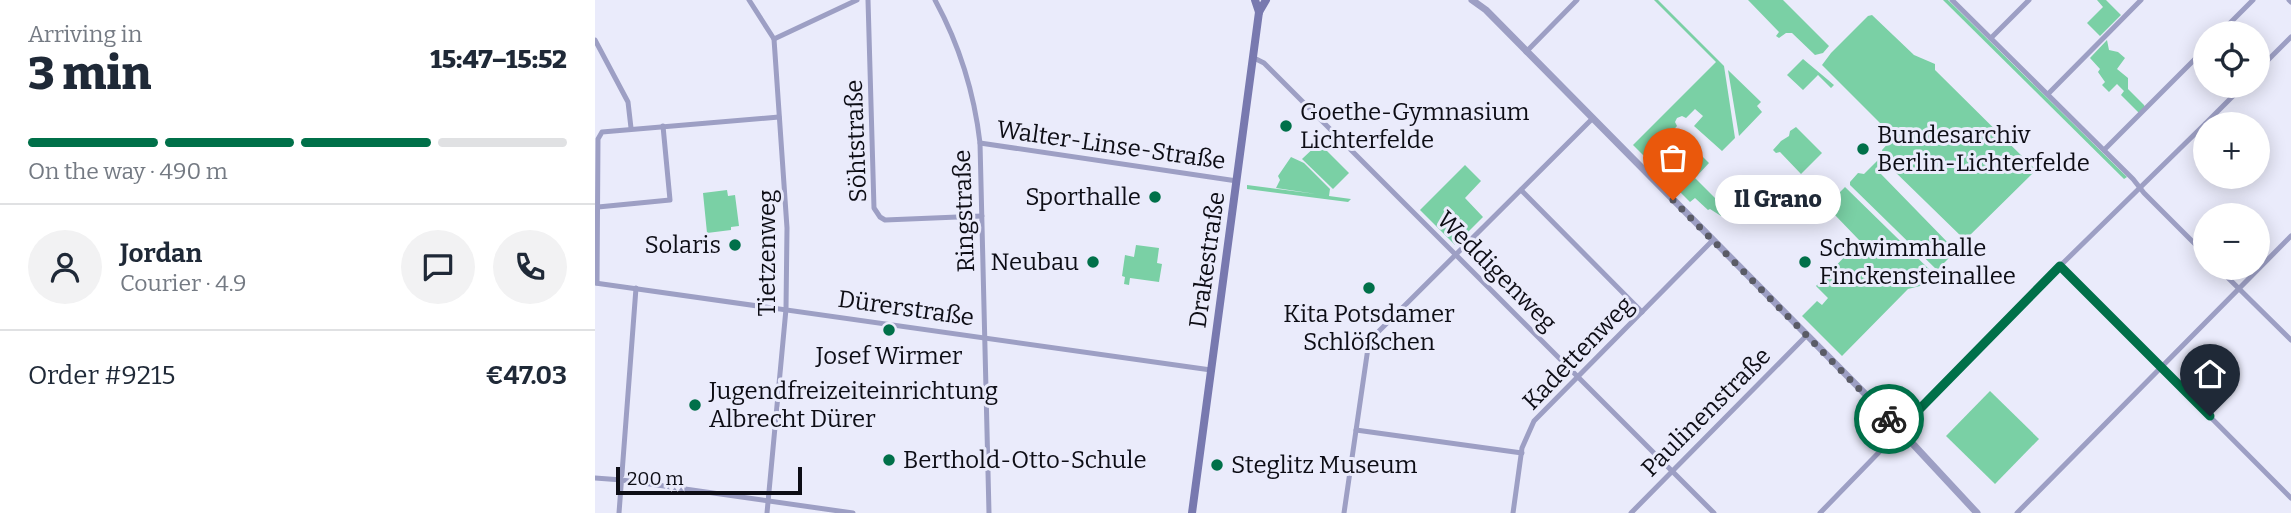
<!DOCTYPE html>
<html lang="en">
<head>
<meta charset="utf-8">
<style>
  body { margin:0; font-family:Bitter,serif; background:#f2f2f3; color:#1f2937; height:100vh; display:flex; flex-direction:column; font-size:26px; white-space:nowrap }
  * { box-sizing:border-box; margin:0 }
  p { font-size:23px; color:#747a83 }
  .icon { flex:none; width:38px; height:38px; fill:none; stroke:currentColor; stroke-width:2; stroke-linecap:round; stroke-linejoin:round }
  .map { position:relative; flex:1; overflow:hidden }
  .sheet { display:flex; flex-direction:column; background:#fff; width:595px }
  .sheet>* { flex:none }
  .tools { position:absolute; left:1598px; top:21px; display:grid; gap:14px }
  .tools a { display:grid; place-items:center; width:77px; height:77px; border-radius:50%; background:#fff; box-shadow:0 4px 18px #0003; font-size:35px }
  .scale { position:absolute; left:21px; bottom:18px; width:186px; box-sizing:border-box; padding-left:7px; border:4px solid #0d0d15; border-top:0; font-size:19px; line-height:24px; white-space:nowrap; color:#0d0d15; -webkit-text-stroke:5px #eaebfb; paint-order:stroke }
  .pin { position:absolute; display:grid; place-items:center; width:60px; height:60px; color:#fff; margin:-72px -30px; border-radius:50% 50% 50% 0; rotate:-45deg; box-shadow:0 0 7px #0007 }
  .pin .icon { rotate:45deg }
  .courier { position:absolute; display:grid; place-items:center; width:70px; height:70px; margin:-35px; border:5px solid #007049; border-radius:50%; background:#fff; color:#222; box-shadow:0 2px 9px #0007 }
  .bubble { position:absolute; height:49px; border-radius:24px; background:#fff; box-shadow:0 4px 18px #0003; font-size:23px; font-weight:800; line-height:49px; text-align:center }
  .head em { font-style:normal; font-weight:800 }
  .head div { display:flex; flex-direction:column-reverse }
  .head { display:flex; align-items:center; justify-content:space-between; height:119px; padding:0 28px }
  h1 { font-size:46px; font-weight:800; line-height:52px }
  .bar { display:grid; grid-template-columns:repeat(4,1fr); gap:10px 7px; align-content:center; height:84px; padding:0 28px }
  .bar i { height:9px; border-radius:5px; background:#e0e1e3 }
  .bar .selected { background:#007049 }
  .bar p { grid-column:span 4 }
  .line { display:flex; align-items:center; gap:18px; padding:0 28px; border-top:2px solid #e0e1e3 }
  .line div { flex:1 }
  .round { display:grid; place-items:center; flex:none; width:74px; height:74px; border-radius:37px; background:#f2f2f3 }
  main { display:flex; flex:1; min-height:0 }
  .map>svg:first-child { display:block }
  .green { fill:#7ad0a5 }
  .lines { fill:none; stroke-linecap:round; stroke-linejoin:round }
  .minor { stroke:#9d9fc4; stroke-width:5 }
  .tertiary { stroke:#9d9fc4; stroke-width:7 }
  .secondary { stroke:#7879af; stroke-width:8 }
  .done { stroke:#5a5b66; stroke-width:7; stroke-dasharray:0 12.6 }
  .route { stroke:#007049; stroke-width:9 }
  .poi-dot { fill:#007049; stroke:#eaebfb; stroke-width:2.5 }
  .labels { text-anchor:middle; stroke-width:6; stroke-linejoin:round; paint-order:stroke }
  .poi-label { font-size:24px; fill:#0d0d15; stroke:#eaebfb; text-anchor:start }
  .street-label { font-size:24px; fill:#0d0d15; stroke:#eaebfb }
</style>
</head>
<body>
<main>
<section class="sheet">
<div class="head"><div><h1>3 min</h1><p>Arriving in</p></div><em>15:47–15:52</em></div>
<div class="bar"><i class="selected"></i><i class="selected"></i><i class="selected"></i><i></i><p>On the way · 490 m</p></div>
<div class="line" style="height:126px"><a class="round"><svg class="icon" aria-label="person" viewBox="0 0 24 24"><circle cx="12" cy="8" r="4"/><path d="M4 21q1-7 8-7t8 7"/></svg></a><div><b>Jordan</b><p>Courier · 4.9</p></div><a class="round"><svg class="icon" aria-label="chat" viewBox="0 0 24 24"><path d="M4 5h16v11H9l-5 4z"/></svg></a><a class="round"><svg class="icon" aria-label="phone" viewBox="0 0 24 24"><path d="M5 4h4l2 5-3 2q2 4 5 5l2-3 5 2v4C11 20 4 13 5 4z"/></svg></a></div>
<div class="line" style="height:91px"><div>Order #9215</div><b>€47.03</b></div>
</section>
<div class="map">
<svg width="1696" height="513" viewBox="0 0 1696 513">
  <rect width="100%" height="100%" fill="#eaebfb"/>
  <g class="green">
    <path d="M1059 0H1063L1129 66 1140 138 1127 151 1099 126 1108 116 1100 109 1091 118 1087 116 1082 118 1080 122 1082 126 1074 135 1082 143 1090 134 1105 149 1102 151 1114 163 1100 178 1128 206 1129 213 1126 216 1115 209 1113 210 1100 198 1095 202 1038 145 1121 62Z"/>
    <path d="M1153 0H1188L1234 46 1228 53 1220 55 1197 33H1191L1184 38 1181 36 1184 32Z"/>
    <path d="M1348 0H1353L1532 177 1529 179Z"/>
    <path d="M1502 0H1511L1526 15 1505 36 1492 23 1508 7Z"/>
    <path d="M1277 15 1319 55 1340 64V70L1439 168 1438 173 1370 240 1293 165 1285 173 1361 251 1342 270 1255 185V182L1263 173 1269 174 1288 155 1287 150 1299 137 1227 65 1236 53 1273 16Z"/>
    <path d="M1512 40 1514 50 1523 52 1530 58 1522 69 1533 78V89L1549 105 1550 107 1544 113 1526 95 1529 91 1522 84 1514 92 1507 85 1510 82 1503 72 1505 69 1495 58Z"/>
    <path d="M1208 59 1239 85 1236 88 1223 75 1208 90 1192 75Z"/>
    <path d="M1133 70 1166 102 1162 106 1167 112 1144 136Z"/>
    <path d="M1201 127 1227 153 1206 174 1185 152 1181 153 1178 150 1186 141 1194 136 1195 131Z"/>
    <path d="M724 143 754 173 738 189 707 159Z"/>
    <path d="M696 157 709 163 735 189 734 196 756 199 753 202 652 189V185L721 194 681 188 685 180 683 176Z"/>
    <path d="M870 165 886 181 870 198 888 217 860 245 825 210Z"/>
    <path d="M1250 187 1339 274 1329 285 1313 289 1247 356 1207 316 1222 301 1227 305 1233 298 1221 286 1265 241 1239 214 1244 209 1238 199Z"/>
    <path d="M132 190 133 196 140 195 144 226 136 227V230L112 233 108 193Z"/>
    <path d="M541 245 564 248 562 263 567 264 564 282 535 278 534 285 529 284 530 277 527 276 530 255 539 257Z"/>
    <path d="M1395 391 1444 439 1400 484 1351 436Z"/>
  </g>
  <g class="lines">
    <g class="minor">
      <path d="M154 0 179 39 192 228 191 309 172 513"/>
      <path d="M273 0 279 208 285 217 290 220 387 216"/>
      <path d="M340 0C365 46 379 91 385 143L394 513"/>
      <path d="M1357 0 1538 179 1549 193 1610 254"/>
      <path d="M1694 0 1696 2"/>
      <path d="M1625 33 1658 0"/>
      <path d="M1396 38 1434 0"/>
      <path d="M179 39 262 0"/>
      <path d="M0 40 33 102 36 128"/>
      <path d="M931 52 982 0"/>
      <path d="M659 58 669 63 1119 513"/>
      <path d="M1662 71 1696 37"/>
      <path d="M1453 94 1546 0"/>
      <path d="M1610 124 1648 86"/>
      <path d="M385 143 642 181"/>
      <path d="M1509 150 1610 49"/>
      <path d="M926 190 1047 312"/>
      <path d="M3 207 75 200 68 126"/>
      <path d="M1465 266 1696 498"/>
      <path d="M1623 268 1696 340"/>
      <path d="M0 283 616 370"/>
      <path d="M2 283 3 139 7 132 184 117"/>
      <path d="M761 430 927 453"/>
      <path d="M0 478 27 480 258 513"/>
      <path d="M24 513 41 288"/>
      <path d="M749 513 774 341 997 119"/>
      <path d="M918 513 927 448 939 421 1118 240"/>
      <path d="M1036 513 1212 335"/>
      <path d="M1225 513 1465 266 1610 124"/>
      <path d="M1422 513 1696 236"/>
    </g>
    <path class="tertiary" d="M877 0 891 10 1290 414 1382 513"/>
    <g class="secondary">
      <path d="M660 0 664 12"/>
      <path d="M597 513 664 12 671 0"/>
    </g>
  </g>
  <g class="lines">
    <path class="done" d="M1078 200 1294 419"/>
    <path class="route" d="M1294 419 1304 430 1465 266 1615 416"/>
  </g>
  <g class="poi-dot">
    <circle cx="691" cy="126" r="7"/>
    <circle cx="1268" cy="149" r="7"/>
    <circle cx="560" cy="197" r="7"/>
    <circle cx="140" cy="245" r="7"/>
    <circle cx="498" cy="262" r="7"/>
    <circle cx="1210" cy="262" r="7"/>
    <circle cx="774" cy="288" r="7"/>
    <circle cx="294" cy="330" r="7"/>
    <circle cx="100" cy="405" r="7"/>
    <circle cx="294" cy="460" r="7"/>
    <circle cx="622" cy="465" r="7"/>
  </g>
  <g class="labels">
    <g class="poi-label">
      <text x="705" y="120">Goethe-Gymnasium<tspan x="705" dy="28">Lichterfelde</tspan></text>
      <text x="1282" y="143">Bundesarchiv<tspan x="1282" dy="28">Berlin-Lichterfelde</tspan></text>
      <text x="546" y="205" text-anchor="end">Sporthalle</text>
      <text x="126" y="253" text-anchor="end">Solaris</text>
      <text x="1224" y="256">Schwimmhalle<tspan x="1224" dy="28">Finckensteinallee</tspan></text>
      <text x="484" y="270" text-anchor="end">Neubau</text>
      <text x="774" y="322" text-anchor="middle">Kita Potsdamer<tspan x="774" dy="28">Schlößchen</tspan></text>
      <text x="294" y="364" text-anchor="middle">Josef Wirmer</text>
      <text x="114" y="399">Jugendfreizeiteinrichtung<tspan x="114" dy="28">Albrecht Dürer</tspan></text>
      <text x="308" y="468">Berthold-Otto-Schule</text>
      <text x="636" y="473">Steglitz Museum</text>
    </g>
    <g class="street-label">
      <text transform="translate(261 141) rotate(-92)" y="8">Söhtstraße</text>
      <text transform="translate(516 145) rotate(8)" y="8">Walter-Linse-Straße</text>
      <text transform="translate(369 211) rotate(-92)" y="8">Ringstraße</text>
      <text transform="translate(172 253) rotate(-90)" y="8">Tietzenweg</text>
      <text transform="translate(612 260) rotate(-82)" y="8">Drakestraße</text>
      <text transform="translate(902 271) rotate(45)" y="8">Weddigenweg</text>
      <text transform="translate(311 308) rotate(8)" y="8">Dürerstraße</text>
      <text transform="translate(983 353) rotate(-46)" y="8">Kadettenweg</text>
      <text transform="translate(1111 412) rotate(-45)" y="8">Paulinenstraße</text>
    </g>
  </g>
</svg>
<div class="tools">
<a><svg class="icon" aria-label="locate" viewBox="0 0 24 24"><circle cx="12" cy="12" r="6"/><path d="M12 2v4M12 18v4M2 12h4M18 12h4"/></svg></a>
<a>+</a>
<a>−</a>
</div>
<div class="scale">200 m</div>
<div class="pin" style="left:1078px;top:200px;background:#ea580c"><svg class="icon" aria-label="bag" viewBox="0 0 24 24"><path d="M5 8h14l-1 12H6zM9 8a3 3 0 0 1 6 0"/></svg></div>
<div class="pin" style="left:1615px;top:416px;background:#1f2937"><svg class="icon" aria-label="home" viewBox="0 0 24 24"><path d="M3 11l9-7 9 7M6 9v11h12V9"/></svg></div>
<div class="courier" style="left:1294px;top:419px"><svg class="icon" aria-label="bike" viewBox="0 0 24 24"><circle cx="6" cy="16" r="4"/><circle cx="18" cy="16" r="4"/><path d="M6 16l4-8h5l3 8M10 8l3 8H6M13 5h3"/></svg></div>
<div class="bubble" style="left:1120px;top:175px;width:126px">Il Grano</div>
</div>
</main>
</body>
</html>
